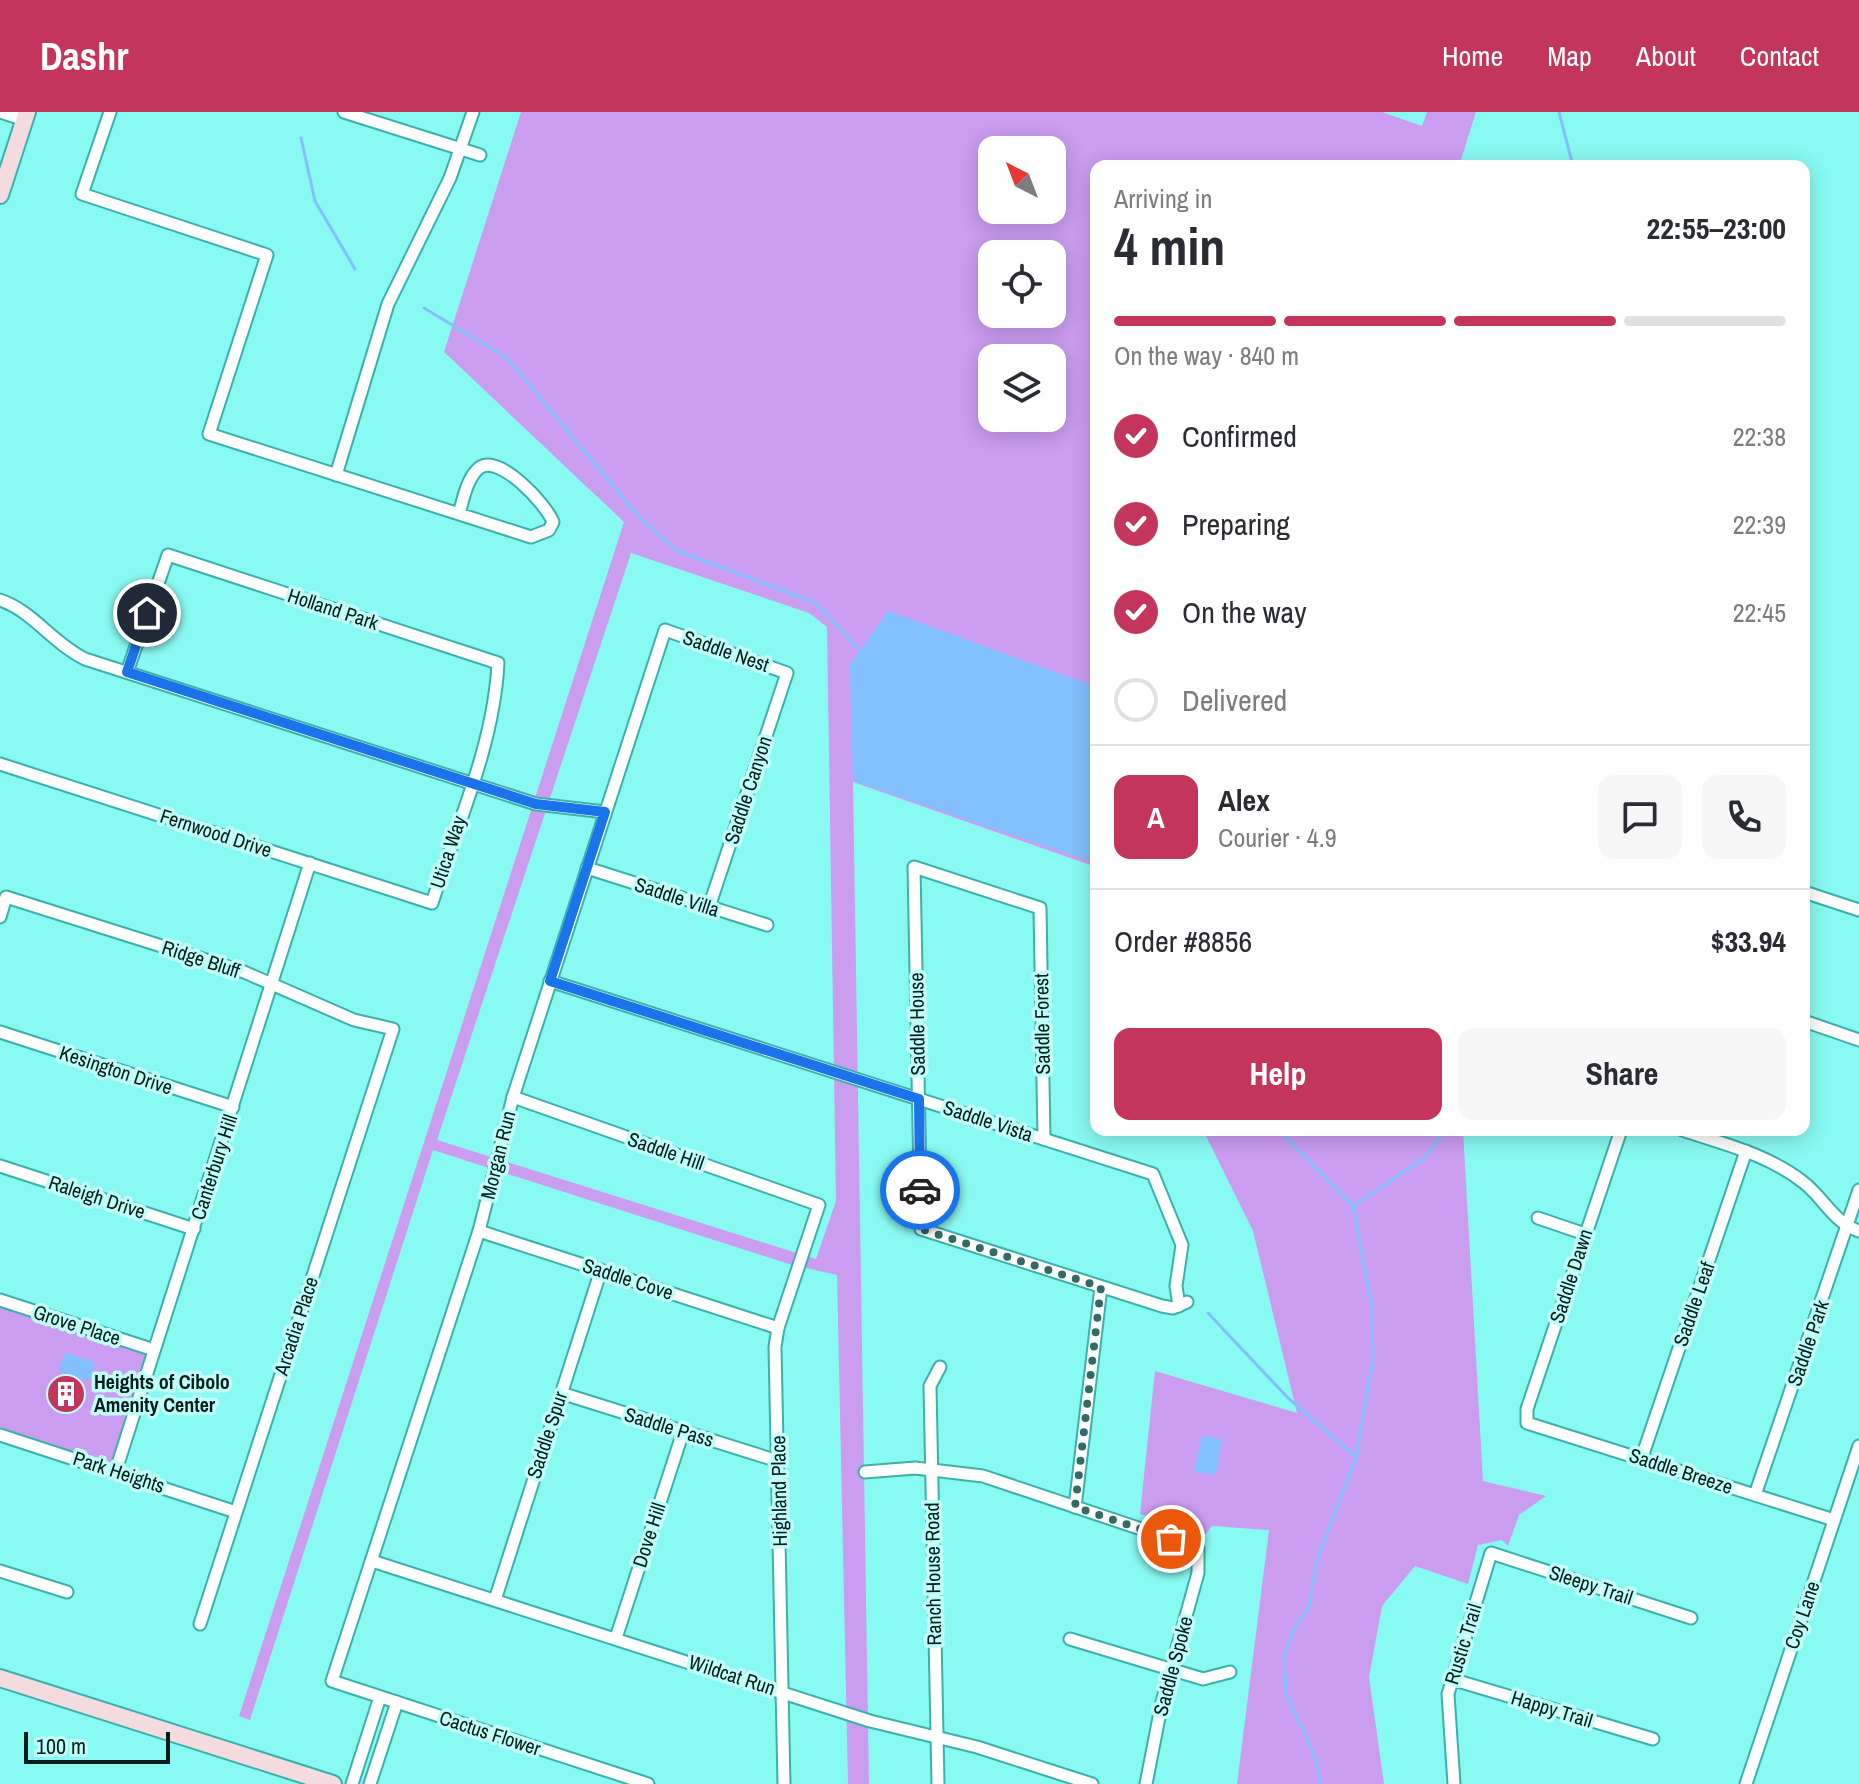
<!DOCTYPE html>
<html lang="en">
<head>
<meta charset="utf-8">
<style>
  body { margin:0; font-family:"Archivo Narrow",sans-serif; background:#f7f7f7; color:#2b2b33; height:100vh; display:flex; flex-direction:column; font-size:30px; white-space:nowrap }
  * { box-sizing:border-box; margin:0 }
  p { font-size:26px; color:#7c7c81 }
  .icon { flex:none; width:44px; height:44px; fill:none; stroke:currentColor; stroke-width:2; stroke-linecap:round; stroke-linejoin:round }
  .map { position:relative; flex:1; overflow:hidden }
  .panel { position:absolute; left:1090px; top:48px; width:720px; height:976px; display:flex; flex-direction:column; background:#fff; border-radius:16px; box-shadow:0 4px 20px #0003 }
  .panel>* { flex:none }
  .needle { width:52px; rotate:318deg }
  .tools { position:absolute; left:978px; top:24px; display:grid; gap:16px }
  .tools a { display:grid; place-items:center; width:88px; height:88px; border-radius:16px; background:#fff; box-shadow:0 4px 20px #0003; font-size:40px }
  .scale { position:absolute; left:24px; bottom:20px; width:146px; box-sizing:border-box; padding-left:8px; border:4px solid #041d1b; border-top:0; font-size:22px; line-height:28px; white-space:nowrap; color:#041d1b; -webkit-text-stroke:6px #c0fff9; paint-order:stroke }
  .pin { position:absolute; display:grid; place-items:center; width:68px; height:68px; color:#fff; margin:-34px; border:4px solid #fff; border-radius:50%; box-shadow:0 2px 8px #0007 }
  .courier { position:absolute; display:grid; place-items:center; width:80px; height:80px; margin:-40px; border:6px solid #1a73e8; border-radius:50%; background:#fff; color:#222; box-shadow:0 2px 10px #0007 }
  .overview em { font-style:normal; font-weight:700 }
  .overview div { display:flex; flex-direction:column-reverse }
  .overview { display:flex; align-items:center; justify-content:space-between; height:136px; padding:0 24px }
  h1 { font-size:52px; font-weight:700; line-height:60px }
  .bar { display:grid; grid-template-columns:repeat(4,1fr); gap:12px 8px; align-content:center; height:96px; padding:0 24px }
  .bar i { height:10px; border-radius:6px; background:#e1e1e2 }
  .bar .selected { background:#c4355c }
  .bar p { grid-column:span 4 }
  .line { display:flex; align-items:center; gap:20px; padding:0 24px; border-top:2px solid #e1e1e2 }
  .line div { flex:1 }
  .round { display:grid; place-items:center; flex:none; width:84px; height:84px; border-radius:16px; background:#f7f7f7 }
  ol { padding:0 24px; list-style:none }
  li { display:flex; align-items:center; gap:24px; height:88px }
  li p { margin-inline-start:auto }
  li .icon { padding:8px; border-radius:50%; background:#c4355c; color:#fff; stroke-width:4 }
  li:last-child { color:#7c7c81 }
  li i { width:44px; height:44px; border:4px solid #e1e1e2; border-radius:50% }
  .primary-button { display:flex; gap:16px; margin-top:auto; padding:16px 24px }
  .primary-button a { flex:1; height:92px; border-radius:16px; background:#c4355c; color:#fff; font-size:32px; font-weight:700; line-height:92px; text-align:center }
  .primary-button a+a { background:#f7f7f7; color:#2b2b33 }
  header { display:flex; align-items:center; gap:48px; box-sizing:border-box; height:112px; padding:0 40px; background:#c4355c; color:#fff }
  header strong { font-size:38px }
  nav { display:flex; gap:44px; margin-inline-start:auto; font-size:28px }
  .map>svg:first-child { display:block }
  .green { fill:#cb9df1; fill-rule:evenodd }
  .water { fill:#82c0fd }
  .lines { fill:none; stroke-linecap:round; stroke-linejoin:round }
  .stream { stroke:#82c0fd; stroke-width:3 }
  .street-casing { stroke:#3ab1aa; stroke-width:15 }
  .secondary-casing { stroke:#3ab1aa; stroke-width:20 }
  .street { stroke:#fff; stroke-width:11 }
  .secondary { stroke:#f3dbdf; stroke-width:16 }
  .done { stroke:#336a66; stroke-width:8; stroke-dasharray:0 14.4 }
  .route { stroke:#1a73e8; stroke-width:10 }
  .labels { text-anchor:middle; stroke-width:7; stroke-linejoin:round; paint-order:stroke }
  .street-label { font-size:20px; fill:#041d1b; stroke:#c0fff9 }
  .poi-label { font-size:20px; font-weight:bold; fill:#041d1b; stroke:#c0fff9; text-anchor:start }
</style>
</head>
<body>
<header>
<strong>Dashr</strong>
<nav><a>Home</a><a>Map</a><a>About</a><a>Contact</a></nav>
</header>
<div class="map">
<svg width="1859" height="1672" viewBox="0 0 1859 1672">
  <rect width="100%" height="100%" fill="#89faf1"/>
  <g class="green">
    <path d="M521 0H1382L1422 14 1427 0H1476L1459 54H1096V755L853 670 869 1672H848L837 1163 789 1152 433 1038 250 1608 239 1604 624 410 444 240ZM992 38H1052V98H992ZM992 142H1052V202H992ZM992 246H1052V306H992ZM631 441 809 501 827 515 836 1089 816 1147 437 1028Z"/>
    <path d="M1203 1018H1463L1483 1369 1546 1384 1519 1403 1508 1434 1502 1428 1478 1433 1468 1472 1415 1454 1382 1494 1369 1565 1384 1672H1237L1269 1418 1212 1414 1206 1422 1140 1402 1155 1259 1297 1301 1253 1119Z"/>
    <path d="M0 1188 154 1238 116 1358 0 1322Z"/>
  </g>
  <g class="water">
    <path d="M888 499 1096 575V751L853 669 850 553Z"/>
    <path d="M65 1241 95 1250 89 1269 59 1259Z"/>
    <path d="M1202 1324 1222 1327 1216 1363 1194 1360Z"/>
  </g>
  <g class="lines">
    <g class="stream">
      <path d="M1559 0 1573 54"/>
      <path d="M301 26 315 89 355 157"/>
      <path d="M424 196 507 246 638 404 676 438 816 491 863 542"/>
      <path d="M1279 1018 1353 1094 1372 1195 1373 1246 1356 1345 1317 1448 1309 1495 1295 1515 1284 1544 1286 1581 1315 1645 1321 1672"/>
      <path d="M1353 1094 1426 1045 1444 1018"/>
      <path d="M1208 1201 1288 1286 1356 1345"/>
    </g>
    <defs>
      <g id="street">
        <path d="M0 0 25 8"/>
        <path d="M110 0 82 82 267 143 209 322 531 425 549 418 553 410C546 392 499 341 479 356 467 366 463 388 459 402"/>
        <path d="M344 0 480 43"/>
        <path d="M336 363 388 192 450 66 473 0"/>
        <path d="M0 488C33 499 51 530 85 547L536 692 605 700"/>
        <path d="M0 652 432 791C457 713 494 633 498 551L168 443 127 560"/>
        <path d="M587 756 767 813"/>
        <path d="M1804 780 1859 798"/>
        <path d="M0 805 6 785 244 860 354 908 393 917 200 1512"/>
        <path d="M550 869 1153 1062 1182 1133 1176 1174 1179 1194"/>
        <path d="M1804 909 1859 928"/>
        <path d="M0 920 233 995"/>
        <path d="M513 985 819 1093 778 1216 775 1235 784 1672"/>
        <path d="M1621 1018 1527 1297V1311L1834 1408"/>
        <path d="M1682 1018C1724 1032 1767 1042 1803 1070 1823 1085 1834 1111 1859 1119"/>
        <path d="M1044 1027 1040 796 914 755 921 1117 1162 1194 1173 1196 1187 1190"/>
        <path d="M0 1054 194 1117"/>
        <path d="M1538 1106 1585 1122"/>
        <path d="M479 1119 778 1216"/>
        <path d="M0 1188 154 1238"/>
        <path d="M561 1281 778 1349"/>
        <path d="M0 1323 236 1400"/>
        <path d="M1642 1345 1746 1039"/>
        <path d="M116 1358 310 751"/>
        <path d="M865 1360 915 1356 983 1364 1198 1436V1461L1162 1590 1146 1672"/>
        <path d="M1755 1383 1859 1078"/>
        <path d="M1075 1395 1101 1175"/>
        <path d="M372 1449 870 1609 977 1635 1092 1672"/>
        <path d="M0 1459 67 1480"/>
        <path d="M495 1488 601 1158"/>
        <path d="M616 1526 683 1320"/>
        <path d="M1070 1527 1203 1567 1230 1560"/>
        <path d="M1451 1567 1653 1627"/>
        <path d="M352 1672 380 1585"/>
        <path d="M370 1672 397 1590"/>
        <path d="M648 1672 332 1569 479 1119 513 985 665 518 787 561 709 795"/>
        <path d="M938 1672 930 1274 940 1255"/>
        <path d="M1454 1672 1448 1582 1491 1441 1691 1506"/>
        <path d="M1746 1672 1859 1334"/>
      </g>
      <g id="secondary">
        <path d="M0 83 27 0"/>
        <path d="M0 1566 333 1672"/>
      </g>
    </defs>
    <use href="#street" class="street-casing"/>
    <use href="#secondary" class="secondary-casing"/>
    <use href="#street" class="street"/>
    <use href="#secondary" class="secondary"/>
  </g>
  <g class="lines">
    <path class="done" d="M920 1078 921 1117 1101 1175 1075 1395 1171 1427"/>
    <path class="route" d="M147 501 127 560 536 692 605 700 550 869 919 987 920 1078"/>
  </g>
  <defs>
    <symbol id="building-disc" viewBox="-11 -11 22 22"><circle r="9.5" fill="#c4355c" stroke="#c0fff9"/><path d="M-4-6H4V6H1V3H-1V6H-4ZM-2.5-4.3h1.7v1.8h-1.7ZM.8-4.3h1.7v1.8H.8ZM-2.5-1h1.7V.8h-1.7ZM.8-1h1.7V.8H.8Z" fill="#fff"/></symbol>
  </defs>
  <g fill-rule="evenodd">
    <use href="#building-disc" x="44" y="1260" width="44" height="44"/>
  </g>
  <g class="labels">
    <g class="street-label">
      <text transform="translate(333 497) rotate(18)" y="7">Holland Park</text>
      <text transform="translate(726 539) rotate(19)" y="7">Saddle Nest</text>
      <text transform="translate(748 678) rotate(-72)" y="7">Saddle Canyon</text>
      <text transform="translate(216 721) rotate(18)" y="7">Fernwood Drive</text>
      <text transform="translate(448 740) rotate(-72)" y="7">Utica Way</text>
      <text transform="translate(677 785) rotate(18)" y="7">Saddle Villa</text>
      <text transform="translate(201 847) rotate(18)" y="7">Ridge Bluff</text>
      <text transform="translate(917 912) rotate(-91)" y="7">Saddle House</text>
      <text transform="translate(1042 912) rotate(-91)" y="7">Saddle Forest</text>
      <text transform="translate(116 958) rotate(18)" y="7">Kesington Drive</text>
      <text transform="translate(988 1009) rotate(18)" y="7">Saddle Vista</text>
      <text transform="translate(666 1039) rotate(19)" y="7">Saddle Hill</text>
      <text transform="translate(498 1043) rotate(-76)" y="7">Morgan Run</text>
      <text transform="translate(214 1055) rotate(-72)" y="7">Canterbury Hill</text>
      <text transform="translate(97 1085) rotate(18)" y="7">Raleigh Drive</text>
      <text transform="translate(1571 1164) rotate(-72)" y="7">Saddle Dawn</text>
      <text transform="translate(628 1167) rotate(18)" y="7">Saddle Cove</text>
      <text transform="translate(1694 1192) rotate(-71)" y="7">Saddle Leaf</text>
      <text transform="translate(77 1213) rotate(18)" y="7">Grove Place</text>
      <text transform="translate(296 1214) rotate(-72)" y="7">Arcadia Place</text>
      <text transform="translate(1808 1231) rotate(-71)" y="7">Saddle Park</text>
      <text transform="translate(669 1315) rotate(17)" y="7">Saddle Pass</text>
      <text transform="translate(547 1323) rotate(-72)" y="7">Saddle Spur</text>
      <text transform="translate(1681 1359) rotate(18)" y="7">Saddle Breeze</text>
      <text transform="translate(119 1360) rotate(18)" y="7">Park Heights</text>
      <text transform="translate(779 1379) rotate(-91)" y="7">Highland Place</text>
      <text transform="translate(649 1423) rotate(-72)" y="7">Dove Hill</text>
      <text transform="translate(933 1462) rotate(-91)" y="7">Ranch House Road</text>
      <text transform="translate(1591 1473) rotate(18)" y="7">Sleepy Trail</text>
      <text transform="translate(1802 1503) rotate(-71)" y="7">Coy Lane</text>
      <text transform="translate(1463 1532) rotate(-73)" y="7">Rustic Trail</text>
      <text transform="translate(1173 1554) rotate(-75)" y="7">Saddle Spoke</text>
      <text transform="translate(732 1563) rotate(18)" y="7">Wildcat Run</text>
      <text transform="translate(1552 1597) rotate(17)" y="7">Happy Trail</text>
      <text transform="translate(490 1621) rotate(18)" y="7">Cactus Flower</text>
    </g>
    <g class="poi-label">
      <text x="94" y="1277">Heights of Cibolo<tspan x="94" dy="23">Amenity Center</tspan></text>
    </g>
  </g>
</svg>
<div class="tools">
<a><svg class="needle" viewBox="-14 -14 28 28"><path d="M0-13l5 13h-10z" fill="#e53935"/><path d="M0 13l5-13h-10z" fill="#7c7c81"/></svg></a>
<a><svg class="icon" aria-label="locate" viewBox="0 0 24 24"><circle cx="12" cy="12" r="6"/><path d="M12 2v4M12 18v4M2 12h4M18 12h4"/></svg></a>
<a><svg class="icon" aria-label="layers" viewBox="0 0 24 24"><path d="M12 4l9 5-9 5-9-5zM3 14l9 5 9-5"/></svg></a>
</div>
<div class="scale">100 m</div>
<div class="pin" style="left:1171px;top:1427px;background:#ea580c"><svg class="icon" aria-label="bag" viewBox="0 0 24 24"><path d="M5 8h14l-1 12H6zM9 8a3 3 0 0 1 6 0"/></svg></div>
<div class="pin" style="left:147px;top:501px;background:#1f2937"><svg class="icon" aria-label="home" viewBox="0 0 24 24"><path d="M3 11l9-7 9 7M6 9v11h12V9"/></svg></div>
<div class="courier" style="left:920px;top:1078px"><svg class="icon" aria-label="car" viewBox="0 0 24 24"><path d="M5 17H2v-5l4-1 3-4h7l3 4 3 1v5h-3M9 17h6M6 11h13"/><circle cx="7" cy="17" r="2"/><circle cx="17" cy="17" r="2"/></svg></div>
<section class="panel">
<div class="overview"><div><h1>4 min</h1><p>Arriving in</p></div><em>22:55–23:00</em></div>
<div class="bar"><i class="selected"></i><i class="selected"></i><i class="selected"></i><i></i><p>On the way · 840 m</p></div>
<ol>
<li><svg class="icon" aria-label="check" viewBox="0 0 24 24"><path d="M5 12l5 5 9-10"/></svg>Confirmed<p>22:38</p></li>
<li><svg class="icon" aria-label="check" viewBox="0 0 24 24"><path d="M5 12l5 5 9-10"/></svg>Preparing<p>22:39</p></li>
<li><svg class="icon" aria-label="check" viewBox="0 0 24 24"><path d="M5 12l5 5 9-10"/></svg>On the way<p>22:45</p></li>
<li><i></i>Delivered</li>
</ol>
<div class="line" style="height:144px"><b class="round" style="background:#c4355c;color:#fff">A</b><div><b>Alex</b><p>Courier · 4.9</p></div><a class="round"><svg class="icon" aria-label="chat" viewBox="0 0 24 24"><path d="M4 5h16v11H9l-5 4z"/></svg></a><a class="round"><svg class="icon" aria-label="phone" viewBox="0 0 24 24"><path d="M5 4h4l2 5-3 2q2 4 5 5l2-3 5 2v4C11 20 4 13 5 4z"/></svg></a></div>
<div class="line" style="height:104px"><div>Order #8856</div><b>$33.94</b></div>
<div class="primary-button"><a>Help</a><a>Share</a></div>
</section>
</div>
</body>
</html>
